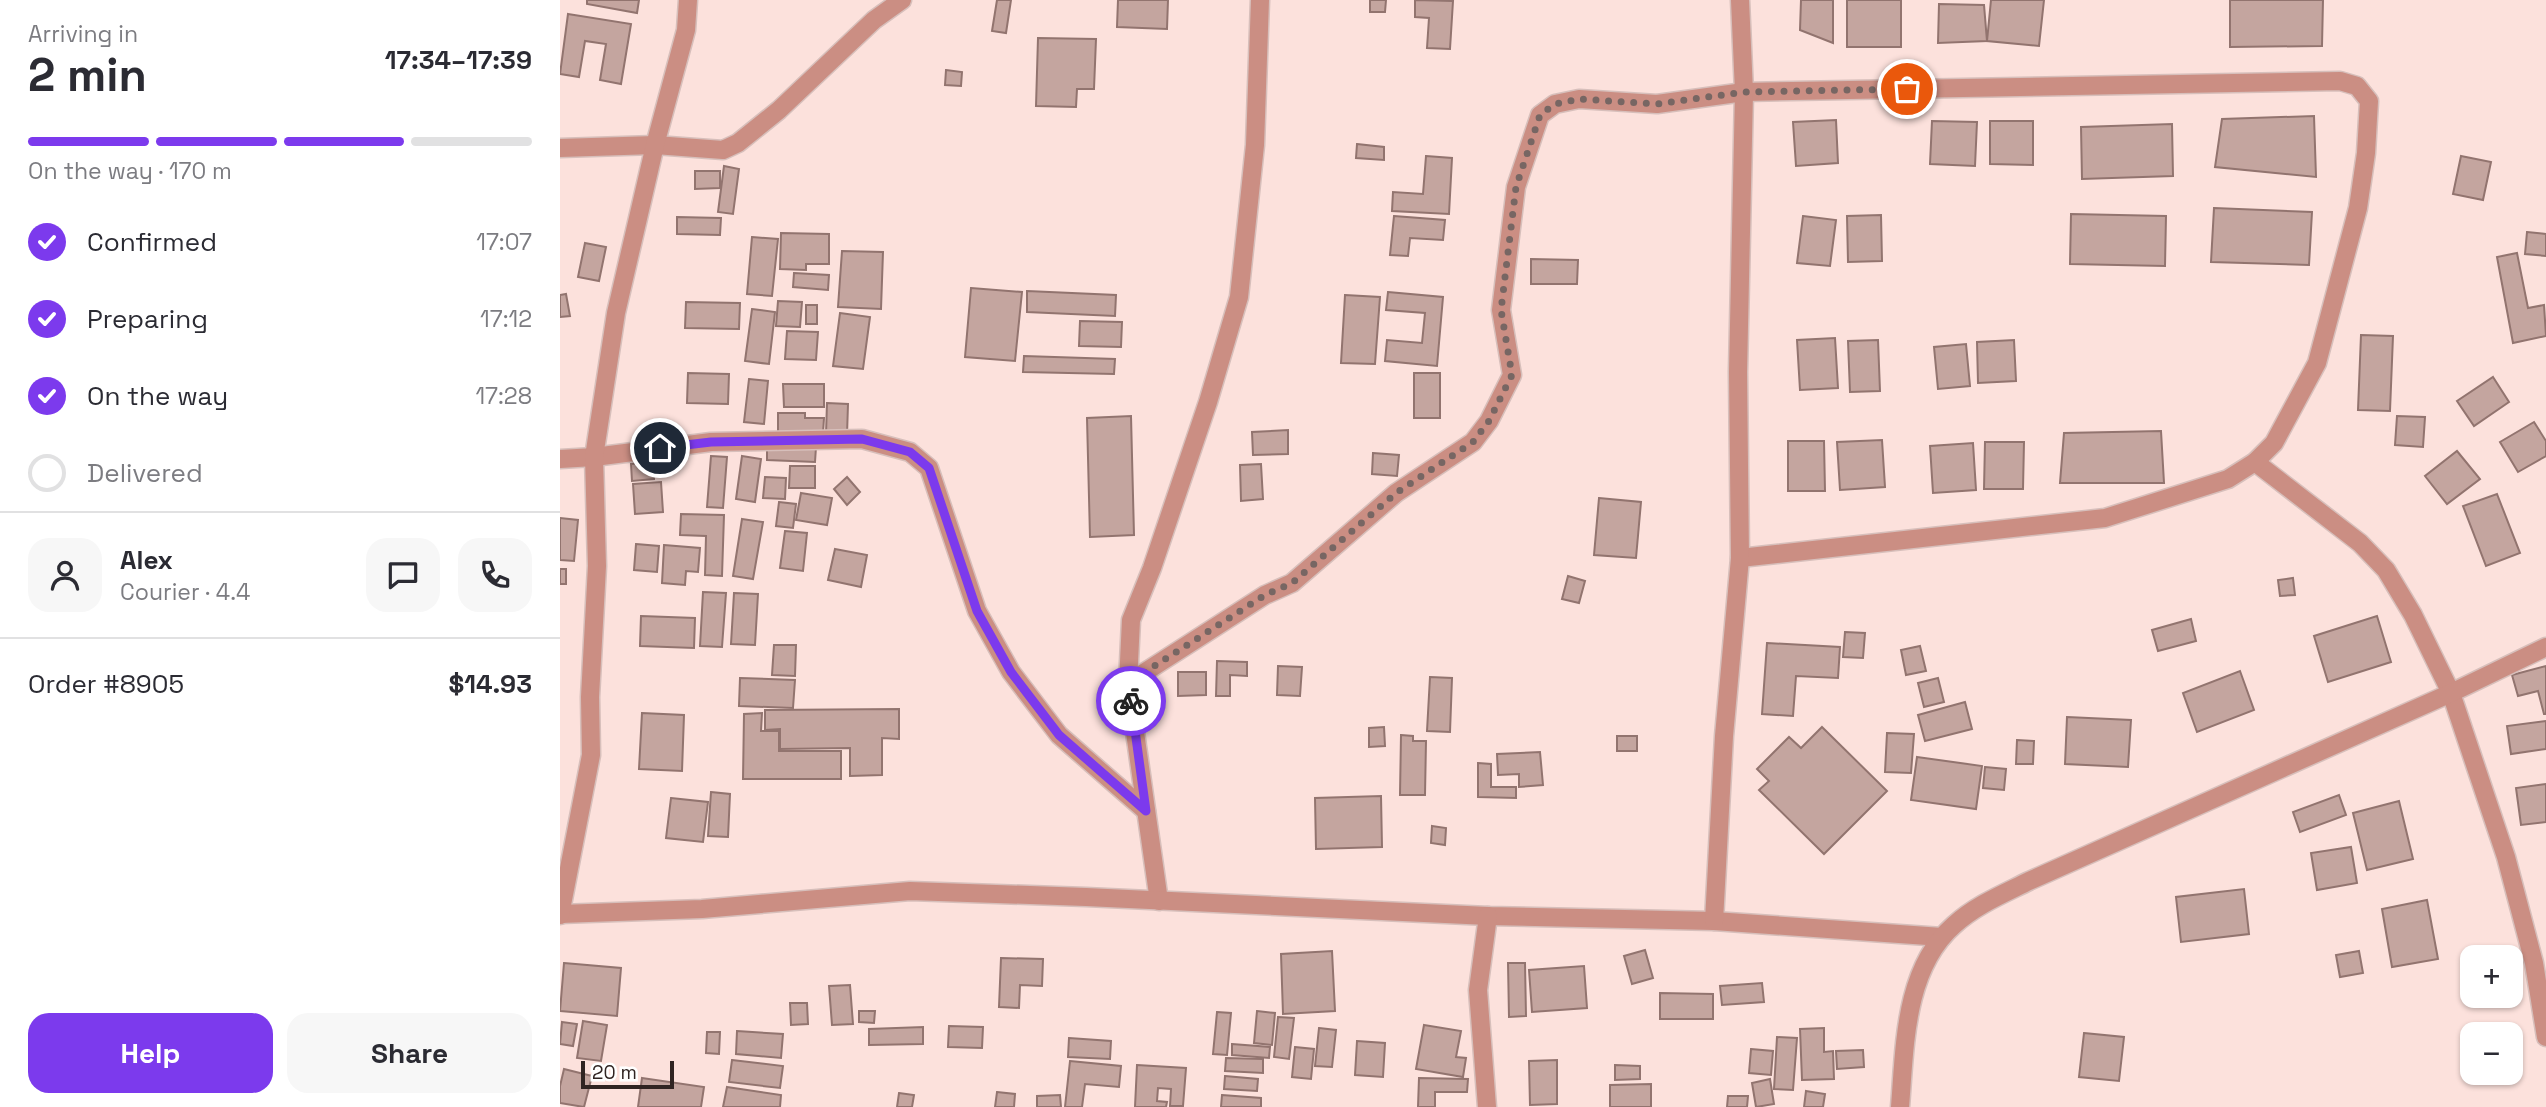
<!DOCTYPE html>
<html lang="en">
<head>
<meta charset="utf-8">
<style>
  body { margin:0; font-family:"Space Grotesk",sans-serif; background:#f7f7f7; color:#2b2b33; height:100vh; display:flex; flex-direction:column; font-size:26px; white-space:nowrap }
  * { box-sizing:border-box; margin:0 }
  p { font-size:23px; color:#7c7c81 }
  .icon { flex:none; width:38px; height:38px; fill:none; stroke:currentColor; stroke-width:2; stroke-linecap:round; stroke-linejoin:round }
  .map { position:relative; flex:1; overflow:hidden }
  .details { display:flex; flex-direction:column; background:#fff; width:560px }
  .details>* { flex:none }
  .fabs { position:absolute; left:1900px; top:945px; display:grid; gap:14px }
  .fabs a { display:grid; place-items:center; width:63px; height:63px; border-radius:14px; background:#fff; box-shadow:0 2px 5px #0004; font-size:35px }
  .scale { position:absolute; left:21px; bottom:18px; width:93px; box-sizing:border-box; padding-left:7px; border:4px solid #302422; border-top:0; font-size:19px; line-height:24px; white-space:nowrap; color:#302422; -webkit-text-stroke:5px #fff; paint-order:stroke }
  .pin { position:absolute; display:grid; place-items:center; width:60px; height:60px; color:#fff; margin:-30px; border:4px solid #fff; border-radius:50%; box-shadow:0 2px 7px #0007 }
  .courier { position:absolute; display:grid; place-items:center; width:70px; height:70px; margin:-35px; border:5px solid #7c3aed; border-radius:50%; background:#fff; color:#222; box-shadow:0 2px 9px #0007 }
  .headline em { font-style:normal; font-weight:700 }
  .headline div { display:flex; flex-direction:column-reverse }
  .headline { display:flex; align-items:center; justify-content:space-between; height:119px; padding:0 28px }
  h1 { font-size:46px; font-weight:700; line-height:52px }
  .bar { display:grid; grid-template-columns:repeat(4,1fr); gap:10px 7px; align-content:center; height:84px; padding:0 28px }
  .bar i { height:9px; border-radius:5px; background:#e1e1e2 }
  .bar .active { background:#7c3aed }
  .bar p { grid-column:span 4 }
  .line { display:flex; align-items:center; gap:18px; padding:0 28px; border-top:2px solid #e1e1e2 }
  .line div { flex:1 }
  .round { display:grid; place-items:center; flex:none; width:74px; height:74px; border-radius:21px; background:#f7f7f7 }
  ol { padding:0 28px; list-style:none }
  li { display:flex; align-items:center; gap:21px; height:77px }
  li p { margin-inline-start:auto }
  li .icon { padding:7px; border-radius:50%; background:#7c3aed; color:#fff; stroke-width:4 }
  li:last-child { color:#7c7c81 }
  li i { width:38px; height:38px; border:4px solid #e1e1e2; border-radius:50% }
  .button { display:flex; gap:14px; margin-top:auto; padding:14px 28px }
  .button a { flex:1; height:80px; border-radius:21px; background:#7c3aed; color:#fff; font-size:28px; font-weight:700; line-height:80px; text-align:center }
  .button a+a { background:#f7f7f7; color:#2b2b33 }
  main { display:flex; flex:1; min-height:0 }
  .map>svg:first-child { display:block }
  .building { fill:#c4a59f; stroke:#92746f; stroke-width:2 }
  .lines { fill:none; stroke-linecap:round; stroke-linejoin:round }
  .minor-casing { stroke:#d7bfbb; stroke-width:21 }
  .minor { stroke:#cb8e83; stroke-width:18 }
  .done { stroke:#776663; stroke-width:7; stroke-dasharray:0 12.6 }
  .route { stroke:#7c3aed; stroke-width:9 }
</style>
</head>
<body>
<main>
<section class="details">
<div class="headline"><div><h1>2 min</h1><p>Arriving in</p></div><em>17:34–17:39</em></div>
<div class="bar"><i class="active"></i><i class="active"></i><i class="active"></i><i></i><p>On the way · 170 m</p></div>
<ol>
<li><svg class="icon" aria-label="check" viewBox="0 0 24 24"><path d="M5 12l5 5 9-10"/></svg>Confirmed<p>17:07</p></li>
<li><svg class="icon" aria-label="check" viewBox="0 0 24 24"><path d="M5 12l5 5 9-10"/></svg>Preparing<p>17:12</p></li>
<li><svg class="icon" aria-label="check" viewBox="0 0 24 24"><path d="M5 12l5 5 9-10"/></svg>On the way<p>17:28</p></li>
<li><i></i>Delivered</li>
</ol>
<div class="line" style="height:126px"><a class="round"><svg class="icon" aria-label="person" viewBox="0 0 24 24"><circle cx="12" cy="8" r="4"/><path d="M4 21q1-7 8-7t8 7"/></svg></a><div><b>Alex</b><p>Courier · 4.4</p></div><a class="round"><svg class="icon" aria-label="chat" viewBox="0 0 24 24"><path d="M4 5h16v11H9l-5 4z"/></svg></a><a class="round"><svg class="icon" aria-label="phone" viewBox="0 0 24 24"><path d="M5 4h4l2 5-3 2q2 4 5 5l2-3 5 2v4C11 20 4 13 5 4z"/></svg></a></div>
<div class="line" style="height:91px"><div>Order #8905</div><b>$14.93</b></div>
<div class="button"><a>Help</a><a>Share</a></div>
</section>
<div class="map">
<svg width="1986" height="1107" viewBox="0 0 1986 1107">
  <rect width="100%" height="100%" fill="#fce1dc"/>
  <g class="building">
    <path d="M27 0H79L77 13 27 4Z"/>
    <path d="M437 0H451L446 33 432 31Z"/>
    <path d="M558 0H608L607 29 557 27Z"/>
    <path d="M810 0H826L825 12H810Z"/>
    <path d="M855 0 893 1 890 49 867 48 869 18 855 17Z"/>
    <path d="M1241 0H1273V43L1240 30Z"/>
    <rect x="1287" y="0" width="54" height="47"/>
    <path d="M1431 0H1484L1479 46 1427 41Z"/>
    <path d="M1670 0H1763L1762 46 1670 47Z"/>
    <path d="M1379 4 1424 5 1427 41 1378 43Z"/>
    <path d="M8 14 71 24 61 84 40 80 46 44 25 41 19 77 0 74Z"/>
    <path d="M478 38 536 39 534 89H517L516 107 476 106Z"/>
    <path d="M386 70 402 72 401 86 385 85Z"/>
    <path d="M1754 116 1756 177 1655 167 1662 119Z"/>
    <path d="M1276 120 1278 163 1236 166 1233 122Z"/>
    <path d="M1372 121 1417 122 1415 166 1370 164Z"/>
    <path d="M1430 121H1473V165L1430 164Z"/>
    <path d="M1612 124 1613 176 1522 179 1521 127Z"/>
    <path d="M797 144 824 147V160L796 158Z"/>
    <path d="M866 156 892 158 889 214 832 211 833 192 863 194Z"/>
    <path d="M1901 156 1931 162 1923 200 1893 194Z"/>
    <path d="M164 166 179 169 173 214 158 212Z"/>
    <path d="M135 171H160V188L135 189Z"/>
    <path d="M1654 208 1752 212 1749 265 1651 262Z"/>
    <path d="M1511 214 1606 216 1605 266 1510 264Z"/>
    <path d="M1321 215 1322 261 1288 262 1287 216Z"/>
    <path d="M834 216 885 220 883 240 850 238 848 256 830 255Z"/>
    <path d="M1243 216 1276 220 1270 266 1237 263Z"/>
    <path d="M117 217 161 218 160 235 117 234Z"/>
    <path d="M1967 232 1986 234V256L1965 254Z"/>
    <path d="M221 233 269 234V264H246V270L220 269Z"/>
    <path d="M192 237 218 239 212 296 187 294Z"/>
    <path d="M25 243 46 247 39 281 18 277Z"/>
    <path d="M282 251 323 252 321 309 278 307Z"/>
    <path d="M1957 253 1968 308 1984 305 1986 336 1953 343 1937 257Z"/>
    <path d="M971 259 1018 260 1017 284H971Z"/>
    <path d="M234 273 269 275 268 290 233 287Z"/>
    <path d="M411 288 462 292 455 361 405 357Z"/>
    <path d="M467 291 556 295 555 316 467 312Z"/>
    <path d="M828 292 883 297 877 366 825 361 827 340 862 343 865 313 826 310Z"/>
    <path d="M6 294 10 316 0 317V295Z"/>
    <path d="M785 295 820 297 815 364 781 363Z"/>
    <path d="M218 301 242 302 240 327 216 326Z"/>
    <path d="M126 302 180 303 179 329 125 328Z"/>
    <rect x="246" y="305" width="11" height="19"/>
    <path d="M192 309 215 312 209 364 185 361Z"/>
    <path d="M280 313 310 317 303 369 273 366Z"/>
    <path d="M520 321 562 322 561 347 519 346Z"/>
    <path d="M227 331 258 332 256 360 225 359Z"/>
    <path d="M1801 335 1833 336 1830 411 1798 410Z"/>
    <path d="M1275 338 1278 388 1240 390 1237 340Z"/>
    <path d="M1318 340 1320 391 1290 392 1288 341Z"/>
    <path d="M1454 340 1456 381 1418 383 1417 342Z"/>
    <path d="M1406 344 1410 386 1378 389 1374 347Z"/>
    <path d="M464 356 555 359 554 374 463 372Z"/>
    <path d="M128 373 169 374 168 404 127 403Z"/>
    <rect x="854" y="373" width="26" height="45"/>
    <path d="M1933 377 1949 402 1914 426 1897 401Z"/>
    <path d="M189 379 208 381 204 424 184 422Z"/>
    <path d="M223 384H264V407H224Z"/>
    <path d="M267 403 288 404 287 435 266 434Z"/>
    <path d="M218 413H245V418H264L263 433H218Z"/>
    <path d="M571 416 574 535 530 537 527 418Z"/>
    <path d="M1837 416 1865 417 1863 447 1835 445Z"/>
    <path d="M1974 422 1986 441V456L1958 472 1940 442Z"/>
    <path d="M728 430V454L693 455 692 432Z"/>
    <path d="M1601 431 1604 483H1500L1504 433Z"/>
    <path d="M1322 440 1325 487 1280 490 1277 442Z"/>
    <path d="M1228 441H1264L1265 491H1228Z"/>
    <path d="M1425 442H1464L1463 489H1424Z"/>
    <path d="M1413 443 1416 490 1373 493 1370 446Z"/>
    <path d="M207 445 256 447 255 462 207 460Z"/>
    <path d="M1897 451 1920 479 1887 504 1865 476Z"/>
    <path d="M813 453 839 455 837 476 812 474Z"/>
    <path d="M151 456 167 457 163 508 147 507Z"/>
    <path d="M182 456 201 459 195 502 176 499Z"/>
    <path d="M93 462 94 479 72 481 71 464Z"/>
    <path d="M701 464 703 499 681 501 680 465Z"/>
    <path d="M230 466H255V488H229Z"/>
    <path d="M205 477 226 478 225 499 203 498Z"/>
    <path d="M287 477 300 492 287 505 274 489Z"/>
    <path d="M101 482 103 512 75 514 73 484Z"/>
    <path d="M241 493 272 498 267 525 236 520Z"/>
    <path d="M1937 494 1960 553 1926 566 1903 506Z"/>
    <path d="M1039 498 1081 502 1076 558 1034 555Z"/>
    <path d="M219 502 236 504 233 528 216 526Z"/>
    <path d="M121 514 164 515 162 576 145 575 146 536 120 535Z"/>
    <path d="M0 518 18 520 14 561 0 560Z"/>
    <path d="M182 519 203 522 193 579 173 576Z"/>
    <path d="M225 531 247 533 243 571 220 568Z"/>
    <path d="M76 544 99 546 97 572 74 570Z"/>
    <path d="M104 545 140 548 138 572 126 571 125 585 102 583Z"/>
    <path d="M275 549 307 555 301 587 268 580Z"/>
    <rect x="0" y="569" width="6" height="15"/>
    <path d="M1008 576 1025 581 1019 603 1002 599Z"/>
    <path d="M1733 578 1735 595 1720 596 1718 580Z"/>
    <path d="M143 592 166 593 162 647 140 646Z"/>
    <path d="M174 593 198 594 195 645 171 644Z"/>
    <path d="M81 616 135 618 134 648 80 646Z"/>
    <path d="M1817 616 1831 662 1768 682 1754 636Z"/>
    <path d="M1631 619 1636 641 1598 651 1592 630Z"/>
    <path d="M1285 632 1305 633 1303 658 1283 657Z"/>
    <path d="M1207 643 1280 647 1278 678 1236 676 1233 716 1202 714Z"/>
    <path d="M214 645H236L235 676 212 675Z"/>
    <path d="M1360 646 1366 671 1346 675 1341 650Z"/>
    <path d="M657 661 687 662V676L670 675V696H656Z"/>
    <path d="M718 666 742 667 740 696 717 695Z"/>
    <path d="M1986 666V714H1984L1978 691 1958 696 1952 675Z"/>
    <path d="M1680 671 1694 710 1637 732 1623 693Z"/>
    <path d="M618 672H646V695L618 696Z"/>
    <path d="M870 677 892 678 890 732 867 731Z"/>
    <path d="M180 678 235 680 233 708 179 706Z"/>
    <path d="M1378 678 1384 702 1364 707 1358 683Z"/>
    <path d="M1405 702 1412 729 1365 741 1358 715Z"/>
    <path d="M339 709V739L322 738V775L290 776V748L220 749V729L205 730V710Z"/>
    <path d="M82 713 124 715 122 771 79 769Z"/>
    <path d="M202 713 201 731H219V751H281V779H183L184 714Z"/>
    <path d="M1507 717 1571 720 1568 767 1505 764Z"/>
    <path d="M1986 721V749L1951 754 1947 726Z"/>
    <path d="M824 727 825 746 809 747V728Z"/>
    <path d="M1262 727 1327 791 1264 854 1199 790 1209 781 1197 769 1229 737 1241 748Z"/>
    <path d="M1327 733 1354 734 1351 773 1325 772Z"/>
    <path d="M841 735 853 736V741H866L865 795H840Z"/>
    <rect x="1057" y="736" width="20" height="15"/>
    <path d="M1457 740 1474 741 1473 764H1456Z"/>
    <path d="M980 752 983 785 959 787V774L938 775 937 754Z"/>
    <path d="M1357 757 1422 766 1416 809 1351 800Z"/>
    <path d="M918 763 931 764V787H956V798L918 797Z"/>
    <path d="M1425 767 1446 769 1444 790 1423 788Z"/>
    <path d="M1986 784V822L1961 825 1956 788Z"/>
    <path d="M151 792 170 794 168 837 148 836Z"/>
    <path d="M1779 795 1786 815 1740 832 1733 812Z"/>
    <path d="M821 796 822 847 756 849 755 798Z"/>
    <path d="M111 798 148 802 143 842 106 838Z"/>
    <path d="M1839 801 1853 859 1807 870 1793 813Z"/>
    <path d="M872 826 886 828 885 845 871 843Z"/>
    <path d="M1791 847 1797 883 1757 890 1751 853Z"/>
    <path d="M1684 889 1689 934 1621 942 1616 897Z"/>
    <path d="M1867 900 1878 959 1832 967 1822 909Z"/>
    <path d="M1085 950 1093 978 1072 984 1064 956Z"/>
    <path d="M772 951 775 1011 723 1014 721 954Z"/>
    <path d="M1799 951 1803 973 1780 977 1776 955Z"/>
    <path d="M441 958 483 959 482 986 460 985 459 1008 439 1007Z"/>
    <path d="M4 963 61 968 57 1016 0 1011Z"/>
    <path d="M948 963H965L966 1016 949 1017Z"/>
    <path d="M1024 966 1027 1008 972 1012 969 970Z"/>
    <path d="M1202 983 1204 1002 1162 1005 1160 986Z"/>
    <path d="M290 985 293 1024 272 1025 269 986Z"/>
    <path d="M1100 993 1153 994V1019H1100Z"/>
    <path d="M230 1003H247L248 1024 231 1025Z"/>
    <path d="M299 1011H315L314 1023 299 1022Z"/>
    <path d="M697 1011 715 1013 712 1045 694 1043Z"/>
    <path d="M657 1012 671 1013 667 1055 653 1054Z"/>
    <path d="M718 1017 734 1018 729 1059 714 1057Z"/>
    <path d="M23 1021 47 1025 41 1061 17 1058Z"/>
    <path d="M2 1022 17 1024 13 1046 0 1044Z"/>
    <path d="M864 1025 901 1031 896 1057 906 1058 903 1077 856 1069Z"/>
    <path d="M389 1026 423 1027 422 1048 388 1047Z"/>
    <path d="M363 1027V1044L309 1045V1029Z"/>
    <path d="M759 1028 776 1030 772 1067 755 1066Z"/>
    <path d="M1264 1028V1052L1273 1051 1274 1079 1242 1080 1240 1029Z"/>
    <path d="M177 1031 223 1034 221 1058 176 1054Z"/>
    <path d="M147 1032H160L159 1054 146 1053Z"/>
    <path d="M1524 1033 1564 1037 1559 1081 1519 1077Z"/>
    <path d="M1217 1037 1237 1038 1233 1090 1214 1089Z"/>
    <path d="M509 1038 551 1041 550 1059 508 1057Z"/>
    <path d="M797 1041 825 1043 823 1077 795 1075Z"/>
    <path d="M672 1044 710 1047 709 1058 672 1055Z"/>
    <path d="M735 1047 754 1049 751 1079 732 1077Z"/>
    <path d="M1191 1049 1213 1051 1211 1075 1189 1073Z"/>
    <path d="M1303 1050 1304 1067 1277 1069 1276 1051Z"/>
    <path d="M666 1058 703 1059V1073L665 1071Z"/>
    <path d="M172 1060 223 1066 220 1088 169 1082Z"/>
    <path d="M997 1060V1104L970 1105 969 1061Z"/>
    <path d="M510 1061 561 1066 559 1087 525 1084 522 1107H505Z"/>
    <path d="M577 1065 626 1068 623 1106H610L611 1089 598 1088 597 1101 607 1102 606 1107H575Z"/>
    <path d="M1055 1065 1080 1066V1079L1055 1080Z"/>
    <path d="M4 1069 32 1076 24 1107 0 1103V1086Z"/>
    <path d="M665 1076 698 1079 697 1091 664 1089Z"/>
    <path d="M82 1078 144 1087 141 1107H78Z"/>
    <path d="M859 1078 908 1079 907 1092H875V1107H858Z"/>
    <path d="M1210 1079 1214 1104 1196 1107 1192 1083Z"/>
    <path d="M1091 1084V1107H1050V1085Z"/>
    <path d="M167 1087 221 1095 220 1107H163Z"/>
    <path d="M1246 1091 1265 1094 1263 1107H1244Z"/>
    <path d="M437 1092 455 1094 454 1107H435Z"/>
    <path d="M339 1093 354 1095 352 1107H337Z"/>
    <path d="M500 1095 501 1107H477V1096Z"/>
    <path d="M662 1095 701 1098V1107H661Z"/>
    <path d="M1168 1096H1188L1187 1107H1167Z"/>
  </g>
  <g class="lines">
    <defs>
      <g id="minor">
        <path d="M0 148 95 145 163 150 178 143 219 110 314 20 342 0"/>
        <path d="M0 459 34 457 151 442 302 439 350 452 369 468 417 611 451 672 499 735 586 811"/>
        <path d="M1695 462 1800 543 1826 570 1853 615 1891 693 1946 857 1974 963 1986 1037"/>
        <path d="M568 683 705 595 732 583 836 493 913 442 929 421 952 375 941 310 956 187 980 115 995 104 1019 99 1097 104 1184 92 1780 81 1797 86 1809 101 1806 153 1798 208 1757 363 1714 443 1695 462 1668 479 1545 518 1180 558"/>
        <path d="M599 901 568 683 571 620 592 568 648 402 679 297 695 145 700 0"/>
        <path d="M0 914 142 909 350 891 526 897 928 916 1154 921 1382 937"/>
        <path d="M0 915 31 755 30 697 37 566 34 457 56 313 95 145 126 30 128 0"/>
        <path d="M1154 921 1164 736 1180 558 1178 372 1184 92 1180 0"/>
        <path d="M927 1107 918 990 928 916"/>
        <path d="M1340 1107C1345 1046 1344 969 1394 925 1416 905 1443 894 1469 881L1891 693 1986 647"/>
      </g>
    </defs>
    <use href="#minor" class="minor-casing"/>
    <use href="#minor" class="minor"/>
  </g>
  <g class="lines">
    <path class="done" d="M571 701 568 683 705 595 732 583 836 493 913 442 929 421 952 375 941 310 956 187 980 115 995 104 1019 99 1097 104 1184 92 1347 89"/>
    <path class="route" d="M100 448 151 442 302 439 350 452 369 468 417 611 451 672 499 735 586 811 571 701"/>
  </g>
</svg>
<div class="fabs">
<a>+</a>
<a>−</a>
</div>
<div class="scale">20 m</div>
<div class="pin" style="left:1347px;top:89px;background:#ea580c"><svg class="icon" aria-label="bag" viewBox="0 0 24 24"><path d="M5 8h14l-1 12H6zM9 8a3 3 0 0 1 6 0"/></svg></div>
<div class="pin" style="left:100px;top:448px;background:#1f2937"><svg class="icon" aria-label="home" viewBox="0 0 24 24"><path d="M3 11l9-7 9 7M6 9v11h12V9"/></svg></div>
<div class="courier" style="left:571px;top:701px"><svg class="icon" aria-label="bike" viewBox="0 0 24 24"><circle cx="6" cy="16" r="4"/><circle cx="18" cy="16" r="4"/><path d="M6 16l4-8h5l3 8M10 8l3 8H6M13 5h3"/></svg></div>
</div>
</main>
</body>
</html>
